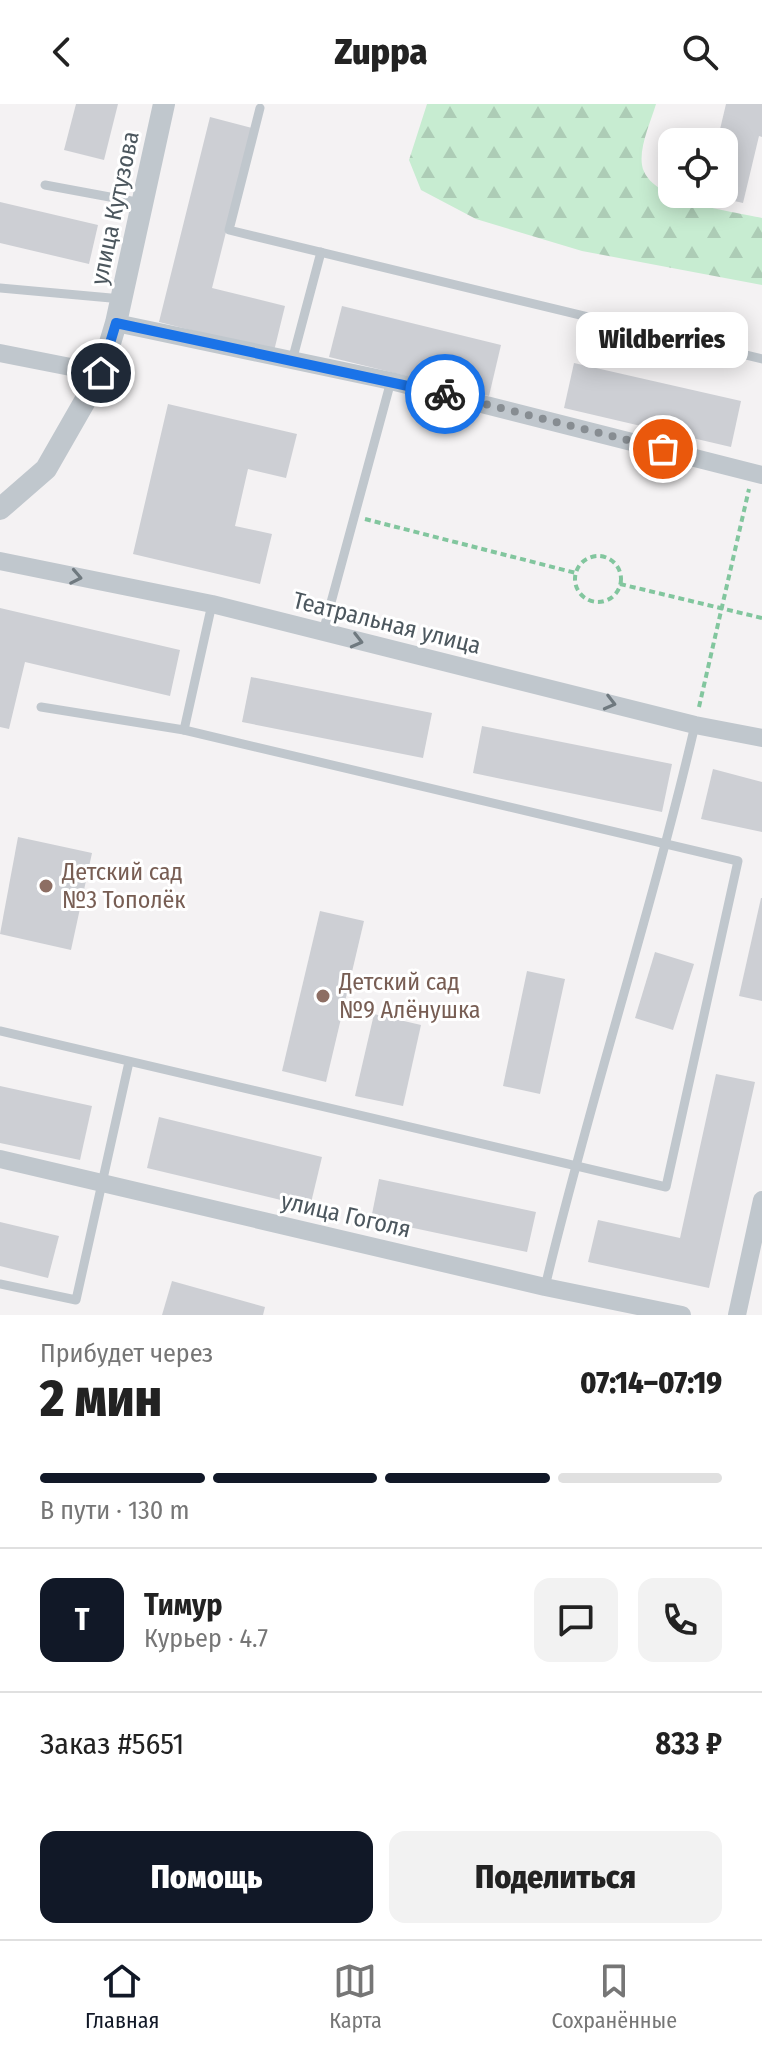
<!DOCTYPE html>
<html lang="ru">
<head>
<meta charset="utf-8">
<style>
  body { margin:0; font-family:"Fira Sans Condensed",sans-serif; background:#f2f2f2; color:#222; height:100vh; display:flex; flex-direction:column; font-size:30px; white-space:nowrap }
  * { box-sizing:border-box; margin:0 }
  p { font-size:26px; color:#767676 }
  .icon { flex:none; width:44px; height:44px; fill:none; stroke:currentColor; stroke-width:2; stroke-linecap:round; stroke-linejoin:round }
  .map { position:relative; height:1211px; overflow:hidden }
  .panel { display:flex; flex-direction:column; background:#fff; flex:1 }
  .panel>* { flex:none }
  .tools { position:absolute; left:658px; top:24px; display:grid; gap:16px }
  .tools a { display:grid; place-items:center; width:80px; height:80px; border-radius:16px; background:#fff; box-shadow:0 4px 20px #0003; font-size:40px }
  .pin { position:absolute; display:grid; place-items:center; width:68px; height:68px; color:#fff; margin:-34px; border:4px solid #fff; border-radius:50%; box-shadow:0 2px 8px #0007 }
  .courier { position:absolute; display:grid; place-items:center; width:80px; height:80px; margin:-40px; border:6px solid #1a73e8; border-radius:50%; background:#fff; color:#222; box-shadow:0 2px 10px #0007 }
  .bubble { position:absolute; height:56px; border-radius:16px; background:#fff; box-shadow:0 4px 20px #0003; font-size:26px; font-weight:800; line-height:56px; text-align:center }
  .summary em { font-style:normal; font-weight:800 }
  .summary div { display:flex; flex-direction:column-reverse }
  .summary { display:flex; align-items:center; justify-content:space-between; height:136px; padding:0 40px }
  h1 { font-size:52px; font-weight:800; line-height:60px }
  .bar { display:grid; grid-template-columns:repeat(4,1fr); gap:12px 8px; align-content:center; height:96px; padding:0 40px }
  .bar i { height:10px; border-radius:6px; background:#e0e0e0 }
  .bar .on { background:#111827 }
  .bar p { grid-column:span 4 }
  .line { display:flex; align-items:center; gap:20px; padding:0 40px; border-top:2px solid #e0e0e0 }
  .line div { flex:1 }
  .round { display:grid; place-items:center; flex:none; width:84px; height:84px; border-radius:16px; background:#f2f2f2 }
  .action { display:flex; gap:16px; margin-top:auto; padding:16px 40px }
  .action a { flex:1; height:92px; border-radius:16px; background:#111827; color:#fff; font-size:32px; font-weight:800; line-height:92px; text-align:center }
  .action a+a { background:#f2f2f2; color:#222 }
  header { display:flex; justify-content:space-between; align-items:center; height:104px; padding:0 40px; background:#fff; font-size:36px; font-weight:800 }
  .tab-bar { display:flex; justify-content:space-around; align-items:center; height:112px; border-top:2px solid #e0e0e0; background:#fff; font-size:22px; color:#767676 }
  .tab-bar a { display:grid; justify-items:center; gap:4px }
  .tab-bar .on { color:#111827 }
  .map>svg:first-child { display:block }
  .forest { fill:url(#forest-firs) }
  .building { fill:#cdcfd4 }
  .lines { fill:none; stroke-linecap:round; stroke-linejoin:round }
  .path { stroke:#82c69e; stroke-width:4; stroke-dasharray:6 4; stroke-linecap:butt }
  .service { stroke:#c0c7cd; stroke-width:9 }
  .minor { stroke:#c0c7cd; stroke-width:18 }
  .tertiary { stroke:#c0c7cd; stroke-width:22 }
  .oneway { stroke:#6f797f }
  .done { stroke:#878d92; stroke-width:8; stroke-dasharray:0 14.4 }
  .route { stroke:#1a73e8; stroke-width:10 }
  .education-dot { fill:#8d6e63; stroke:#fff; stroke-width:3 }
  .labels { text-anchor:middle; stroke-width:6; stroke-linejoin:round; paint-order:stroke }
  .street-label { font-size:24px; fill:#4c575e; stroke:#fff }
  .education-label { font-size:24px; fill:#785e54; stroke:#fff; text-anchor:start }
</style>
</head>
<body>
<header><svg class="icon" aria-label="back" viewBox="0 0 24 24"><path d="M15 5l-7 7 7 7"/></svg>Zuppa<svg class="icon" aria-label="search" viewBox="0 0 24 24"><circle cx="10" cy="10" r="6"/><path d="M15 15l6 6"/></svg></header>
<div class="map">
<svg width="762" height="1211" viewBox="0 0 762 1211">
  <defs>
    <pattern id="forest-firs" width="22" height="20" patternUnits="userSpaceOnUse" patternTransform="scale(2)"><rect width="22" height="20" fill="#c7ecd1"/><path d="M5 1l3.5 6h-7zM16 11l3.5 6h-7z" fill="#adccb6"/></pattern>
  </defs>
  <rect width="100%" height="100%" fill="#f4f2f3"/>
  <path class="forest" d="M427 0H656C651 17 639 43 642 61 648 98 732 107 762 114V181L582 147 476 115 421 86 409 56Z"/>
  <g class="building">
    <path d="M76 0H118L104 56 64 46Z"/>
    <path d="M726 0H762V33L759 32 743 99 708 91 724 90V38H717Z"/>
    <path d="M210 13 252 24 212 184 285 202 274 247 159 218Z"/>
    <path d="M0 98 98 121 89 160 0 139Z"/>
    <path d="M342 202 501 241 489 292 329 253Z"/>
    <path d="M574 259 741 297 731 343 564 304Z"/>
    <path d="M168 300 297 330 286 374 248 365 235 422 272 430 260 480 133 450Z"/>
    <path d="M0 504 180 546 170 592 25 558 9 625 0 623Z"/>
    <path d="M251 573 432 609 423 654 242 618Z"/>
    <path d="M482 622 672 660 662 708 473 669Z"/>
    <path d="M713 665 762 678V728L701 715Z"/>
    <path d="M18 733 92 749 71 846 0 830Z"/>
    <path d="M761 794H762V897L739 892Z"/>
    <path d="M320 807 364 817 326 978 282 967Z"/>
    <path d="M655 848 694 860 673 926 635 914Z"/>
    <path d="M527 867 565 875 540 990 503 982Z"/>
    <path d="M374 910 421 921 403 1002 355 992Z"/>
    <path d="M716 970 755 978 709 1184 588 1158 598 1116 680 1134Z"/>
    <path d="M0 982 92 1002 80 1056 0 1039Z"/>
    <path d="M159 1013 322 1053 310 1103 147 1064Z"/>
    <path d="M379 1075 536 1108 527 1148 371 1115Z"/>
    <path d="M0 1118 59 1132 48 1174 0 1162Z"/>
    <path d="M172 1177 265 1203 263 1211H162Z"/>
  </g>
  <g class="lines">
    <g class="path">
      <path d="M365 415 576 469"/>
      <circle cx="598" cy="475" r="23"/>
      <path d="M620 480 762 514"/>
      <path d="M699 603 749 385"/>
    </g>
    <g class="service">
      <path d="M260 4 229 126 762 255"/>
      <path d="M45 81 142 99"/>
      <path d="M0 184 122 195"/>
      <path d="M292 257 321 148"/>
      <path d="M323 528 391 277"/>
      <path d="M184 626 212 500"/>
      <path d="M0 927 666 1083 738 757 184 626 41 603"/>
      <path d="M0 1180 76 1196 129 958"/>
      <path d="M545 1183C590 994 651 810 695 621"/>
    </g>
    <g class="minor">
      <path d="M116 219 391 277 762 371"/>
      <path d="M0 249 101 269"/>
      <path d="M0 457 212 500 695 621 762 634"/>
      <path d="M0 1055 545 1183 682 1211"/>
      <path d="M737 1211 762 1096"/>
    </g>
    <path class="tertiary" d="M0 405 46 365 101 269 116 219 164 0"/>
  </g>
  <defs><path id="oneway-chevron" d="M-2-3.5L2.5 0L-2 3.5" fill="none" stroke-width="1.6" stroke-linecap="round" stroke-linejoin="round" transform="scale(2)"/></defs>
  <g class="oneway">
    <use href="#oneway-chevron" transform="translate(76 473) rotate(11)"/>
    <use href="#oneway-chevron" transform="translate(357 537) rotate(14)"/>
    <use href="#oneway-chevron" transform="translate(610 599) rotate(14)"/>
  </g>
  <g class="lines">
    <path class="done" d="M445 290 663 345"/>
    <path class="route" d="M101 269 116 219 445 290"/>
  </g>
  <g class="education-dot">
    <circle cx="46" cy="782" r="8"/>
    <circle cx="323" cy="892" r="8"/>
  </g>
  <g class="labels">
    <g class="street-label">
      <text transform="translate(115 104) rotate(-78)" y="8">улица Кутузова</text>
      <text transform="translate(387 519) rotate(14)" y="8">Театральная улица</text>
      <text transform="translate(346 1111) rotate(13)" y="8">улица Гоголя</text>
    </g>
    <g class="education-label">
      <text x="62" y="776">Детский сад<tspan x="62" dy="28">№3 Тополёк</tspan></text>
      <text x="339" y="886">Детский сад<tspan x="339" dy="28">№9 Алёнушка</tspan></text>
    </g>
  </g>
</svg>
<div class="tools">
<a><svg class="icon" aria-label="locate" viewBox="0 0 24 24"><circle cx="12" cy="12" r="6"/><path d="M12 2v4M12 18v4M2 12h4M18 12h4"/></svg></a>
</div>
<div class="pin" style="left:663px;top:345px;background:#ea580c"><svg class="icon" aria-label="bag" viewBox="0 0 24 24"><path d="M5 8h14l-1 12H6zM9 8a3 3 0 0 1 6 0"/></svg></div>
<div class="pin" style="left:101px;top:269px;background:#1f2937"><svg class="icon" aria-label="home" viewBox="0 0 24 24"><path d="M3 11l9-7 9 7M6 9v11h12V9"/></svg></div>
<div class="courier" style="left:445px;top:290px"><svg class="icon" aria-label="bike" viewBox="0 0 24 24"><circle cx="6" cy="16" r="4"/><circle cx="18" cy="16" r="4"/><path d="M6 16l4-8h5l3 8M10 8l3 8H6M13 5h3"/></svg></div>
<div class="bubble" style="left:576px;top:208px;width:172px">Wildberries</div>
</div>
<section class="panel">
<div class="summary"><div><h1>2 мин</h1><p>Прибудет через</p></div><em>07:14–07:19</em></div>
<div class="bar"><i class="on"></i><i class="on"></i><i class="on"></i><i></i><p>В пути · 130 m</p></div>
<div class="line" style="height:144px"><b class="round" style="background:#111827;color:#fff">Т</b><div><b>Тимур</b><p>Курьер · 4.7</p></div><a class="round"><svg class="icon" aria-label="chat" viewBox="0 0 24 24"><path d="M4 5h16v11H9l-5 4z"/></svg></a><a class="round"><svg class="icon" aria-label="phone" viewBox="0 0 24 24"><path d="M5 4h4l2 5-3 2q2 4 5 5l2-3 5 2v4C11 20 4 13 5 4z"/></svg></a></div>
<div class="line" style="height:104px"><div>Заказ #5651</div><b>833 ₽</b></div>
<div class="action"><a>Помощь</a><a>Поделиться</a></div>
</section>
<nav class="tab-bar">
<a class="on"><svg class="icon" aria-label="home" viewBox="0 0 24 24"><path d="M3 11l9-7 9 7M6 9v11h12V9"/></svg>Главная</a>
<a><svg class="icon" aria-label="map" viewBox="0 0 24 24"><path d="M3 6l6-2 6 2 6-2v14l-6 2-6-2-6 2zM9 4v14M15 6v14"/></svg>Карта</a>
<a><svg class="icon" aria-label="saved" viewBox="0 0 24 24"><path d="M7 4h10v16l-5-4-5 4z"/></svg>Сохранённые</a>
</nav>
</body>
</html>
